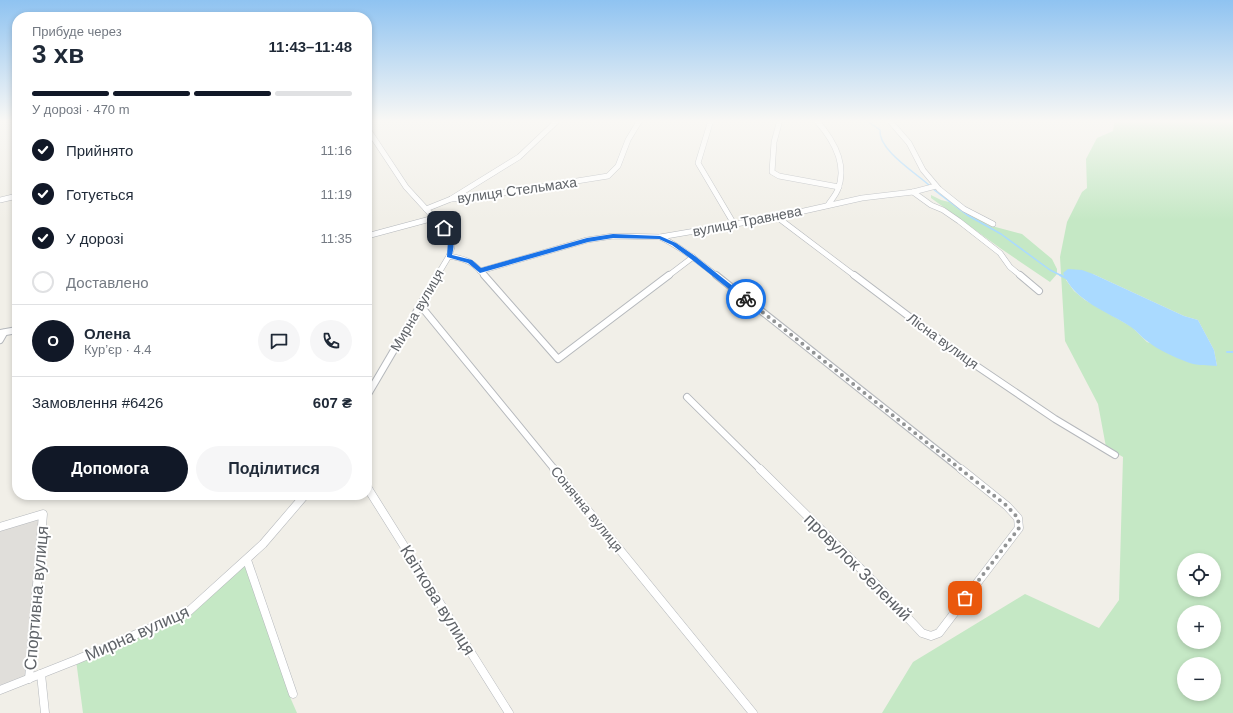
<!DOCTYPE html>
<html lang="uk">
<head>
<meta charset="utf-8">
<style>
  body { margin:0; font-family:Arial,sans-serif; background:#f6f6f7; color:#1f2937; height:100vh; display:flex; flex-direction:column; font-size:15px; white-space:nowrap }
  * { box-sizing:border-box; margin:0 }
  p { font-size:13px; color:#747a83 }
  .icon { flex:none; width:22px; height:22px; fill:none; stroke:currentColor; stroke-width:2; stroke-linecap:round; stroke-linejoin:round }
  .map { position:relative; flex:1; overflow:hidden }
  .details { position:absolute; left:12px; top:12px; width:360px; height:488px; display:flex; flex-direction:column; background:#fff; border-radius:16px; box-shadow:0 2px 6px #0003 }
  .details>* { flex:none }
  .buttons { position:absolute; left:1177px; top:553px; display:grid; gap:8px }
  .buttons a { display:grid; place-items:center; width:44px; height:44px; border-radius:50%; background:#fff; box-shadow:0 2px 6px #0003; font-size:20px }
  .pin { position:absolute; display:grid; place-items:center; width:34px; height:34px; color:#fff; margin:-17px; border-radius:8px; box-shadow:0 2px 6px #0006 }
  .courier { position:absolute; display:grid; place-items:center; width:40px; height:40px; margin:-20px; border:3px solid #1a73e8; border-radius:50%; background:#fff; color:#222; box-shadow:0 1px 5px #0007 }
  .summary em { font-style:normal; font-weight:700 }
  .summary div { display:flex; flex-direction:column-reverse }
  .summary { display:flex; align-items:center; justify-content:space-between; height:68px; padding:0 20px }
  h1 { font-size:26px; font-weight:700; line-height:30px }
  .bar { display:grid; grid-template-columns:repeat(4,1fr); gap:6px 4px; align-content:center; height:48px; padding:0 20px }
  .bar i { height:5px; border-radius:3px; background:#e0e1e3 }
  .bar .on { background:#111827 }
  .bar p { grid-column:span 4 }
  .line { display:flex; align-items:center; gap:10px; padding:0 20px; border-top:1px solid #e0e1e3 }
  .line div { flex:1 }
  .round { display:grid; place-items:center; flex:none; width:42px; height:42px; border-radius:21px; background:#f6f6f7 }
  ol { padding:0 20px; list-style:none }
  li { display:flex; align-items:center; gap:12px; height:44px }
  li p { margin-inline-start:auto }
  li .icon { padding:4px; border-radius:50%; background:#111827; color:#fff; stroke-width:4 }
  li:last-child { color:#747a83 }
  li i { width:22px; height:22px; border:2px solid #e0e1e3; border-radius:50% }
  .cta { display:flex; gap:8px; margin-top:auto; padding:8px 20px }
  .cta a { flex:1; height:46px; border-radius:24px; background:#111827; color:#fff; font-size:16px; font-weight:700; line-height:46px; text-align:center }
  .cta a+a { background:#f6f6f7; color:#1f2937 }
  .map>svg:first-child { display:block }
  .industrial { fill:#e0deda }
  .green { fill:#c5e8c5; fill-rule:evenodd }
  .water { fill:#aadaff }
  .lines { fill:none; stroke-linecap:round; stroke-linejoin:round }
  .stream-far1 { stroke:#aadaff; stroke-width:1.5 }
  .stream { stroke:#aadaff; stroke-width:2 }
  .street-far2-casing { stroke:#b5b8bc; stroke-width:6 }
  .street-far1-casing { stroke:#b5b8bc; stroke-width:8 }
  .street-casing { stroke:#b5b8bc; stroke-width:9 }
  .street-far2 { stroke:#fff; stroke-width:5 }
  .street-far1 { stroke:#fff; stroke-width:6 }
  .street { stroke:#fff; stroke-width:8 }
  .route { fill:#1a73e8 }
  .done { stroke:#929495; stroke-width:4; stroke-dasharray:0 7.2 }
  .labels { text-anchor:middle; stroke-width:4; stroke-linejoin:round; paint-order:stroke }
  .street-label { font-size:14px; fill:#5f6368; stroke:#fff }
  .near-street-label { font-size:17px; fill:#5f6368; stroke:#fff }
</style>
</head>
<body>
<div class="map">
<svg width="1233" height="713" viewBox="0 0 1233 713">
  <rect width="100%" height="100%" fill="#f1efe8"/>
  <path class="industrial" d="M43 514 29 679 0 689V527Z"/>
  <g class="green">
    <path d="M1115 120H1233V713H882L913 662 1025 594 1099 628 1119 600 1123 457 1106 447 1098 404 1065 341 1060 257 1067 222 1082 192 1087 188 1086 159 1097 138 1113 131ZM1093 274 1184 316 1198 320 1214 350 1217 366 1147 342 1132 327 1085 300 1074 291 1066 280ZM1184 560H1214V590H1184ZM1184 612H1214V642H1184ZM1184 664H1214V694H1184Z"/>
    <path d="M931 195 941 200 953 203 988 225 1022 234 1052 259 1057 269V274L1050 282 1000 248 931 198Z"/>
    <path d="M247 560 290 697 297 713H83L76 660 180 617Z"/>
  </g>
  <path class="water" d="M1068 269 1082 270 1093 274 1184 316 1198 320 1214 350 1217 366C1208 365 1196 366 1187 362 1174 357 1158 350 1147 341 1141 337 1137 331 1131 327 1107 311 1075 302 1063 273Z"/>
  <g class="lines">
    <g class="stream-far1">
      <path d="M866 120 880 130C878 150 916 173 930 186"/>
      <path d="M933 189 967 215 1001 234 1050 270 1062 276"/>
    </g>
    <g class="stream">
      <path d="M1060 275 1066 278"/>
      <path d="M1227 352H1233"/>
    </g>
    <defs>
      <g id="street-far2">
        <path d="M711 120 698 163 734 224"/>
        <path d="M780 120 774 142 772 172 779 176 839 187"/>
        <path d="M816 120C832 138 848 163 838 189 836 195 831 200 828 205"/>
        <path d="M889 120 909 143 923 170 939 189 964 209 993 224"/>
        <path d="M367 128 406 187 448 233 452 247 449 256 437 276"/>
        <path d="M913 192 931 205 943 210 959 221 1000 253 1010 267 1021 276"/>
        <path d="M451 199 470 198 608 176 618 166 628 140 640 120"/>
        <path d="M0 200 17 196"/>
        <path d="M426 209 451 199 519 157 558 120"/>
        <path d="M777 217 855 276"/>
        <path d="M367 236 434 218"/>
        <path d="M660 237C681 247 699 262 717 276"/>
        <path d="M449 256C467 259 473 262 485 276"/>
        <path d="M480 271 587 240 613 236 660 237 777 217 862 198 913 192 936 186"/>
        <path d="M668 276 693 257"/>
      </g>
      <g id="street-far1">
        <path d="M484 275 558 359 669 275"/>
        <path d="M716 275 962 470"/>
        <path d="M854 275 956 352 1055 419 1115 455"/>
        <path d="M1020 275 1039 291"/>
        <path d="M420 305 555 470"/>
        <path d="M0 333 17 330"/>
        <path d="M0 340 4 333"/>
        <path d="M367 396 438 275"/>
        <path d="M687 397 761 470"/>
      </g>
      <g id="street">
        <path d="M554 469 753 713"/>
        <path d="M760 469 877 585 922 633 931 636 939 633 1019 528 1018 518 1007 506 961 469"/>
        <path d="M367 487 509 713"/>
        <path d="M0 527 43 514 29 679"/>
        <path d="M247 560 293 694"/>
        <path d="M41 674 45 713"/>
        <path d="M0 690 76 660 188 612 263 544 305 495"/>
      </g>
    </defs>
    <use href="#street-far2" class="street-far2-casing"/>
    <use href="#street-far1" class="street-far1-casing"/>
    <use href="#street" class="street-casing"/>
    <use href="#street-far2" class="street-far2"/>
    <use href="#street-far1" class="street-far1"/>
    <use href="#street" class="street"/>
  </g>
  <linearGradient id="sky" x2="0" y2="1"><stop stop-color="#8fc3f1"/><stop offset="0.55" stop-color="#f9f8f5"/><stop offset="1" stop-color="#f9f8f5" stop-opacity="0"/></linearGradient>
  <rect width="1233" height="220" fill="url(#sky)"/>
  <path class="route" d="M442 227H446C454 236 455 243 452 255L472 260 481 268 587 238 613 234 660 236 676 243 695 256 749 299 748 301H744L691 259 672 245 659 239 613 238 588 242 480 273 468 263 447 257 448 240 441 228Z"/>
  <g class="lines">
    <path class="done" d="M746 299 1007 506 1018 518 1019 528 965 598"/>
  </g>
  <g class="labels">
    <g class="street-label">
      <text transform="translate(517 190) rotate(-8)" y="5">вулиця Стельмаха</text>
      <text transform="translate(747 221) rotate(-11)" y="5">вулиця Травнева</text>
      <text transform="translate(417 310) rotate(-60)" y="5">Мирна вулиця</text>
      <text transform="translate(943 341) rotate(36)" y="5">Лісна вулиця</text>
      <text transform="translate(587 509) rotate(51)" y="5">Сонячна вулиця</text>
    </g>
    <g class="near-street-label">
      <text transform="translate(858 567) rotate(45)" y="6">провулок Зелений</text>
      <text transform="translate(36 598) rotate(-85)" y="6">Спортивна вулиця</text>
      <text transform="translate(438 600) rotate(58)" y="6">Квіткова вулиця</text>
      <text transform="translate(137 633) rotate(-24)" y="6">Мирна вулиця</text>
    </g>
  </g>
</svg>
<div class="buttons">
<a><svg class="icon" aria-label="locate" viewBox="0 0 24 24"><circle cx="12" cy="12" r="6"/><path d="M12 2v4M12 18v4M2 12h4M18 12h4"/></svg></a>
<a>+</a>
<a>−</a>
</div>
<div class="pin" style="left:965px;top:598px;background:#ea580c"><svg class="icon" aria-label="bag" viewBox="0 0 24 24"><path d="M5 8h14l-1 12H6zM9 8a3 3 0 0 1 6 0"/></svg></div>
<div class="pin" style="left:444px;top:228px;background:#1f2937"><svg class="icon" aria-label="home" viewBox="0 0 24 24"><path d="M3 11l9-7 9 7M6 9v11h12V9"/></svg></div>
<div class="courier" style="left:746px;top:299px"><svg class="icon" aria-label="bike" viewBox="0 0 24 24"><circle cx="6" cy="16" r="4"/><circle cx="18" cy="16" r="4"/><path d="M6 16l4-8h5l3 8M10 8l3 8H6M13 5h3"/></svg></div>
<section class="details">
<div class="summary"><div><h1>3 хв</h1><p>Прибуде через</p></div><em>11:43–11:48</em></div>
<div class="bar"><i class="on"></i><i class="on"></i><i class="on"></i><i></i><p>У дорозі · 470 m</p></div>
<ol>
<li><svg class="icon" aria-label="check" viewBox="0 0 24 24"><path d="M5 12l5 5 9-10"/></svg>Прийнято<p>11:16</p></li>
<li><svg class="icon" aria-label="check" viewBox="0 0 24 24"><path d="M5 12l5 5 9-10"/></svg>Готується<p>11:19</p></li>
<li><svg class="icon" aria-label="check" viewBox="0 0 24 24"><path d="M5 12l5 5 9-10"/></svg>У дорозі<p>11:35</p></li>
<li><i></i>Доставлено</li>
</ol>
<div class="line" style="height:72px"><b class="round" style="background:#111827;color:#fff">О</b><div><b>Олена</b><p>Кур’єр · 4.4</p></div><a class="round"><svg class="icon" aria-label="chat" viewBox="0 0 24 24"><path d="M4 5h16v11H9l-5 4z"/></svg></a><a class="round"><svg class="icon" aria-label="phone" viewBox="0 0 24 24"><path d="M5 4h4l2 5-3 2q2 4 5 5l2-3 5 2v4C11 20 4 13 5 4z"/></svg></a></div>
<div class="line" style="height:52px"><div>Замовлення #6426</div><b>607 ₴</b></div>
<div class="cta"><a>Допомога</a><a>Поділитися</a></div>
</section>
</div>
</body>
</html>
